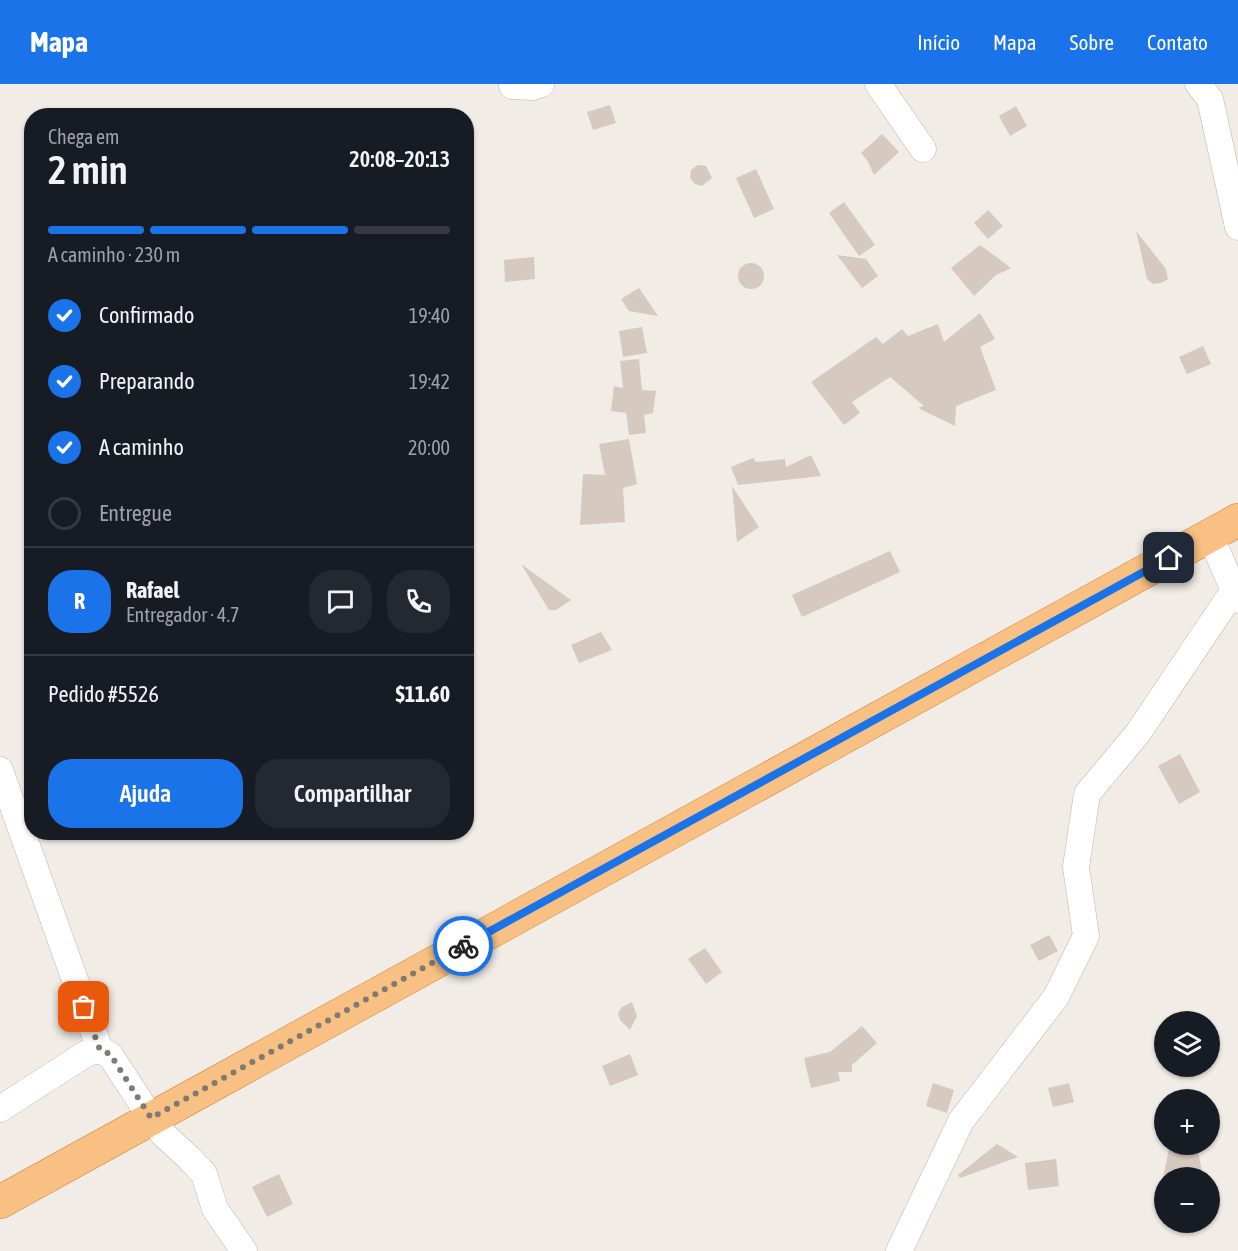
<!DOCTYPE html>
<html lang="pt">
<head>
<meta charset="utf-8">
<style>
  body { margin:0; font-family:"Asap Condensed",sans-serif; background:#242831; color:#f1f3f6; height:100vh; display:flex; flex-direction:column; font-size:22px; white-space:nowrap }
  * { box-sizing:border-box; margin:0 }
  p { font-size:20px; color:#9ea1a6 }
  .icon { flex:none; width:33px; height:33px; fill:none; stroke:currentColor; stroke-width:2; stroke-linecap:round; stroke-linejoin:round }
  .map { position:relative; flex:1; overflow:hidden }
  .drawer { position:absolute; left:24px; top:24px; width:450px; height:732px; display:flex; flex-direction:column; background:#171b24; border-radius:24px; box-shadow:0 2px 4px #0004 }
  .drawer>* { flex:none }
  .tools { position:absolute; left:1154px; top:927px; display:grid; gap:12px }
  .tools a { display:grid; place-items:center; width:66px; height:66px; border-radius:50%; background:#171b24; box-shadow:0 2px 4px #0004; font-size:30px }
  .pin { position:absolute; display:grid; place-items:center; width:51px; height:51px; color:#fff; margin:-26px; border-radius:12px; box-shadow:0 3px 9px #0006 }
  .courier { position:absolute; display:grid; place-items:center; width:60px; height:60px; margin:-30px; border:4px solid #1a73e8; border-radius:50%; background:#fff; color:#222; box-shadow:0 2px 8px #0007 }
  .summary em { font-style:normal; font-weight:600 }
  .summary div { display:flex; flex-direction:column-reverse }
  .summary { display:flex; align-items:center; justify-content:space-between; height:102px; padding:0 24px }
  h1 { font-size:39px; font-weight:600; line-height:45px }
  .bar { display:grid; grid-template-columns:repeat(4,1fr); gap:9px 6px; align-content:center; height:72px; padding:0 24px }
  .bar i { height:8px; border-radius:4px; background:#363941 }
  .bar .selected { background:#1a73e8 }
  .bar p { grid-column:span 4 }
  .line { display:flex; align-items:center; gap:15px; padding:0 24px; border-top:2px solid #363941 }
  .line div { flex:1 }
  .round { display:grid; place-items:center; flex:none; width:63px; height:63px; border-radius:24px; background:#242831 }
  ol { padding:0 24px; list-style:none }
  li { display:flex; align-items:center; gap:18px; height:66px }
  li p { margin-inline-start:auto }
  li .icon { padding:6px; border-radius:50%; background:#1a73e8; color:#fff; stroke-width:4 }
  li:last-child { color:#9ea1a6 }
  li i { width:33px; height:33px; border:3px solid #363941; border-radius:50% }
  .action { display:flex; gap:12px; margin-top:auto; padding:12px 24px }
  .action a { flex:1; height:69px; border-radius:24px; background:#1a73e8; color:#fff; font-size:24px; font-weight:600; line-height:69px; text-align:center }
  .action a+a { background:#242831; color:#f1f3f6 }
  header { display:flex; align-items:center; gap:36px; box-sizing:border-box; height:84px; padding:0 30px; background:#1a73e8; color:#fff }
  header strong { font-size:28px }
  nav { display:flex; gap:33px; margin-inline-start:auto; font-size:21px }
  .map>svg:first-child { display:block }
  .building { fill:#d6c9bf }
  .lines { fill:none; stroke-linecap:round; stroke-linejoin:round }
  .minor-casing { stroke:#c0b6ac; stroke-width:27 }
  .trunk-casing { stroke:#d6853c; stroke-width:34 }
  .minor { stroke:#fff; stroke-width:26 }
  .trunk { stroke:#f8c082; stroke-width:33 }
  .done { stroke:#817a73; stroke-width:6; stroke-dasharray:0 10.8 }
  .route { stroke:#1a73e8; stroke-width:8 }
</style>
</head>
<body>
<header>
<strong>Mapa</strong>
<nav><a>Início</a><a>Mapa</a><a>Sobre</a><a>Contato</a></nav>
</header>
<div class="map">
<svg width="1238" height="1167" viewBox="0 0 1238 1167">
  <rect width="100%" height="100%" fill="#f2ece6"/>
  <g class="building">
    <path d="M610 21 616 39 593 46 587 28Z"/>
    <path d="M1016 22 1027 42 1010 52 999 32Z"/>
    <path d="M882 50 899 68 874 91 867 76 861 69Z"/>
    <path d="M698 81 706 82 712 94 702 102 695 100 690 94 691 86Z"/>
    <path d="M756 85 774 125 754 134 736 94Z"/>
    <path d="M844 118 875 161 859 172 829 129Z"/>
    <path d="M988 126 1003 142 988 155 974 139Z"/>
    <path d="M1136 147 1166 185 1168 195 1161 199 1153 200 1147 195Z"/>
    <path d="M980 161 1011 184 996 191 974 212 951 184Z"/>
    <path d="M837 171 866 175 878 192 862 204Z"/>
    <path d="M534 173 535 195 505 198 504 176Z"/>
    <circle cx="751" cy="192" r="13"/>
    <path d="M639 204 658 232 629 227 621 215Z"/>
    <path d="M980 229 995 255 980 263 996 306 956 322 955 342 918 324 924 322 890 293 852 318 860 329 844 341 811 298 876 253 883 260 902 245 908 252 938 240 944 258Z"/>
    <path d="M642 243 647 269 623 273 619 247Z"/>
    <path d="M1203 262 1211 280 1187 290 1179 273Z"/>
    <path d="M639 275 642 306 656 307 653 329 644 331 646 349 629 351 626 329 611 327 614 302 623 304 620 277Z"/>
    <path d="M629 355 637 400 623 404 625 438 580 441 583 390 605 391 599 360Z"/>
    <path d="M811 371 821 392 738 401 731 383 753 374 756 378 785 375 786 383Z"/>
    <path d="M732 402 759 443 737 458Z"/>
    <path d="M890 467 900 488 802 533 792 511Z"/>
    <path d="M521 480 571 516 556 526H549Z"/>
    <path d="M601 548 612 566 579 579 571 561Z"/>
    <path d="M1180 670 1200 708 1179 720 1158 682Z"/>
    <path d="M1049 851 1058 867 1039 877 1030 861Z"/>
    <path d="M705 864 722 888 706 900 688 875Z"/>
    <path d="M632 918 637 932 630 946 620 936 618 929 622 923Z"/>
    <path d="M862 942 877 959 852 981V988H838L840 997 811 1004 804 974 830 968Z"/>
    <path d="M630 970 638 991 610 1002 602 982Z"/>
    <path d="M933 999 954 1006 947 1029 926 1022Z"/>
    <path d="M1069 999 1074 1018 1053 1023 1048 1004Z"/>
    <path d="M997 1060 1018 1073 960 1094 958 1091Z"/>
    <path d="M1170 1060H1197L1203 1094H1163Z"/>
    <path d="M1056 1075 1059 1102 1028 1106 1025 1079Z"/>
    <path d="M279 1090 293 1120 267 1133 252 1103Z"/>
  </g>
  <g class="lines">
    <defs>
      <g id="minor">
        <path d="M878 0 923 65"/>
        <path d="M1198 0 1210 15 1238 143"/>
        <path d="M512 2 533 3 541 0"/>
        <path d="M1210 451 1238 516"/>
        <path d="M0 686 100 966"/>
        <path d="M0 1025 87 969 100 966 110 971 151 1034 163 1050 189 1074 204 1090 215 1125 244 1167"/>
        <path d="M899 1167 961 1037 1056 913 1086 852 1076 783 1087 710 1138 649 1234 506"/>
      </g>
      <path id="trunk" d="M0 1118 1238 436"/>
    </defs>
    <use href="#minor" class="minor-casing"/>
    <use href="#trunk" class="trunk-casing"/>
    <use href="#minor" class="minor"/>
    <use href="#trunk" class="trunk"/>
  </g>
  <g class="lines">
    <path class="done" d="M84 923 100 966 110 970 151 1034 463 862"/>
    <path class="route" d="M463 862 1169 474"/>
  </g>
</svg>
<div class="tools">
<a><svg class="icon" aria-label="layers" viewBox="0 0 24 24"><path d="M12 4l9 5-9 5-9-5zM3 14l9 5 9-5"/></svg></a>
<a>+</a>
<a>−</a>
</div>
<div class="pin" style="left:84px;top:923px;background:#ea580c"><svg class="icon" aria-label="bag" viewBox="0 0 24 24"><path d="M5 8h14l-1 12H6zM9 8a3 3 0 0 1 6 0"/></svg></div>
<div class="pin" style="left:1169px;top:474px;background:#1f2937"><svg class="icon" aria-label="home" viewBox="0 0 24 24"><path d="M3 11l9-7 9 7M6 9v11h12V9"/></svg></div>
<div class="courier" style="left:463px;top:862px"><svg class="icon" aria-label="bike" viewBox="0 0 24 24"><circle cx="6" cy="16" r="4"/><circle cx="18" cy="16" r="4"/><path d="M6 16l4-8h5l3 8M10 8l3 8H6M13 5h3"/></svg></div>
<section class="drawer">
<div class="summary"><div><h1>2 min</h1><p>Chega em</p></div><em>20:08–20:13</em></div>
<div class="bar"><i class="selected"></i><i class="selected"></i><i class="selected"></i><i></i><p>A caminho · 230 m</p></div>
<ol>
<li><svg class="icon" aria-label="check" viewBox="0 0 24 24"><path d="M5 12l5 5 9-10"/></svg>Confirmado<p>19:40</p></li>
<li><svg class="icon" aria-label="check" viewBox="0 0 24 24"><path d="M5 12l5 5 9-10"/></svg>Preparando<p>19:42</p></li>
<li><svg class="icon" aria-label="check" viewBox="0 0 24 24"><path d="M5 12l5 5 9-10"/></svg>A caminho<p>20:00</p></li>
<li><i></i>Entregue</li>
</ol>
<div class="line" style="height:108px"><b class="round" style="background:#1a73e8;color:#fff">R</b><div><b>Rafael</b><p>Entregador · 4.7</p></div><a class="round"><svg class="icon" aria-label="chat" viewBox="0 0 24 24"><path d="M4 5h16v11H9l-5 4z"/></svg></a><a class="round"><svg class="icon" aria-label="phone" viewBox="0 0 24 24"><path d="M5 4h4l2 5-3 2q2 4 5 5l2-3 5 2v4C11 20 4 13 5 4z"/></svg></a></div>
<div class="line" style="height:78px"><div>Pedido #5526</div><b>$11.60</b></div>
<div class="action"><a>Ajuda</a><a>Compartilhar</a></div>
</section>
</div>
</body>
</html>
